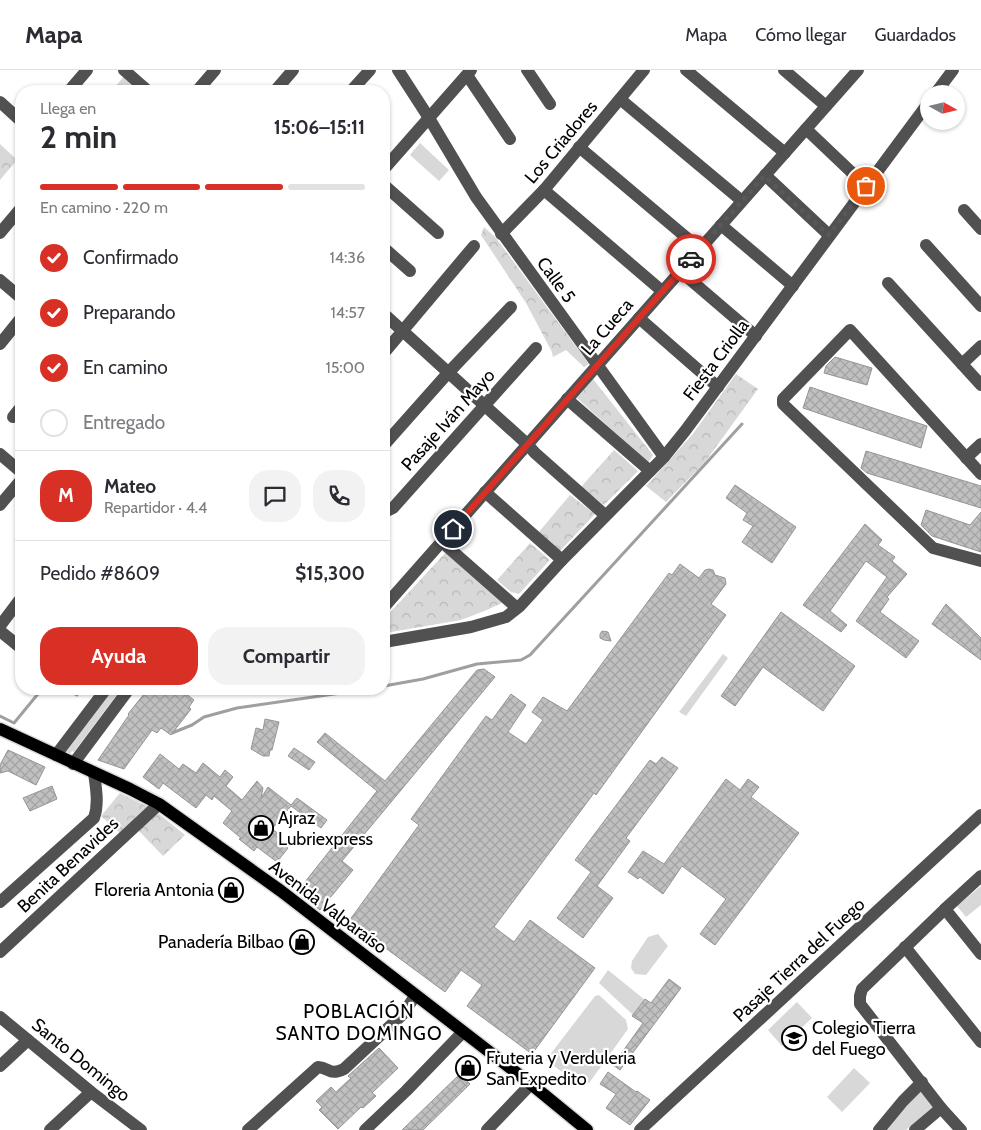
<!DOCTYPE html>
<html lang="es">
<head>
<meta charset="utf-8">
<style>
  body { margin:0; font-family:Cabin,sans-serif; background:#f2f2f3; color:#2b2b33; height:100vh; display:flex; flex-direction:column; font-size:19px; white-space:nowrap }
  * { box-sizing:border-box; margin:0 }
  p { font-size:16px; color:#7c7c81 }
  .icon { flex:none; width:28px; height:28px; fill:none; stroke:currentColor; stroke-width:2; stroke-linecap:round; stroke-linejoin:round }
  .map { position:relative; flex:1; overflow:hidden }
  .panel { position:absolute; left:15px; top:15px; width:375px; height:610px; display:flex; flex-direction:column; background:#fff; border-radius:20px; box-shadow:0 1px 4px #0004 }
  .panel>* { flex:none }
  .needle { width:32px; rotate:98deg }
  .controls { position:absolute; left:920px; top:15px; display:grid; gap:10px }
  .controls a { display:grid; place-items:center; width:45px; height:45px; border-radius:50%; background:#fff; box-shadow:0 1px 4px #0004; font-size:25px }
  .pin { position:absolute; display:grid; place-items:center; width:42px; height:42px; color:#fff; margin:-21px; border:2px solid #fff; border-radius:50%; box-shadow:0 1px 5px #0007 }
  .courier { position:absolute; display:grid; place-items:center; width:50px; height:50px; margin:-25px; border:4px solid #d93025; border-radius:50%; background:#fff; color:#222; box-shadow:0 1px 6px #0007 }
  .overview em { font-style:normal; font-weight:700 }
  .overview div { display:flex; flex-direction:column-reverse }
  .overview { display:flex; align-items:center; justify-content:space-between; height:85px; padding:0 25px }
  h1 { font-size:32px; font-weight:700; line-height:38px }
  .bar { display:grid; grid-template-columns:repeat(4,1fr); gap:8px 5px; align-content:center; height:60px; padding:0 25px }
  .bar i { height:6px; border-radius:4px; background:#e1e1e2 }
  .bar .on { background:#d93025 }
  .bar p { grid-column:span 4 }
  .line { display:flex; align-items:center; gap:12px; padding:0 25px; border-top:1px solid #e1e1e2 }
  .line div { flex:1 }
  .round { display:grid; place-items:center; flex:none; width:52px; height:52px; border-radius:20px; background:#f2f2f3 }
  ol { padding:0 25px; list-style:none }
  li { display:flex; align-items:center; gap:15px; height:55px }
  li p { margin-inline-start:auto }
  li .icon { padding:5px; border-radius:50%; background:#d93025; color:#fff; stroke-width:4 }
  li:last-child { color:#7c7c81 }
  li i { width:28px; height:28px; border:2px solid #e1e1e2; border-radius:50% }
  .cta { display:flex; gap:10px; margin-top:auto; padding:10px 25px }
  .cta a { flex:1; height:58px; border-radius:20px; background:#d93025; color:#fff; font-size:20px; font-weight:700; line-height:58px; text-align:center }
  .cta a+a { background:#f2f2f3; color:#2b2b33 }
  header { display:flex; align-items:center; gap:30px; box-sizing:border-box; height:70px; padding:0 25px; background:#fff; border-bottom:1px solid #e1e1e2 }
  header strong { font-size:24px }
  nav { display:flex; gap:28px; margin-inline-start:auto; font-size:18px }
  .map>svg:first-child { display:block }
  .green { fill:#d8d8d8 }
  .park { fill:url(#park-crowns) }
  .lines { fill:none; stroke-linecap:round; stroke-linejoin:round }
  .stream { stroke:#9f9f9f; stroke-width:3 }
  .building { fill:url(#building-cross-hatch); stroke:#959595 }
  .major-casing { stroke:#dbdbdb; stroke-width:15 }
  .minor { stroke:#515151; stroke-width:12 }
  .major { stroke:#000; stroke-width:12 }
  .done { stroke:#595959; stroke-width:5; stroke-dasharray:0 9 }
  .route { stroke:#d93025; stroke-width:6 }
  .labels { text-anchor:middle; stroke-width:4.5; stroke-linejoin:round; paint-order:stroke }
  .street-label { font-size:18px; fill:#000; stroke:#fff }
  .poi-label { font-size:18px; fill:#000; stroke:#fff; text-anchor:start }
  .neighbourhood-label { font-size:19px; letter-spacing:1px; fill:#000; stroke:#fff }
</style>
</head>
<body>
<header>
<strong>Mapa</strong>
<nav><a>Mapa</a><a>Cómo llegar</a><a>Guardados</a></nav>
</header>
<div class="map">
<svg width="981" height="1060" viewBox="0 0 981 1060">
  <defs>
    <pattern id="park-crowns" width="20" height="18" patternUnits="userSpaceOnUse" patternTransform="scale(1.25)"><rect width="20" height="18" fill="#d8d8d8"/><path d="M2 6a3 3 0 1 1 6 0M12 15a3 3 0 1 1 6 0" fill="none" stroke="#b8b8b8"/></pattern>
    <pattern id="building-cross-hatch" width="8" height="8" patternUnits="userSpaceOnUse" patternTransform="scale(1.25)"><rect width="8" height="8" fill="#c0c0c0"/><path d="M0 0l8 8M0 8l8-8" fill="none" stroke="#a3a3a3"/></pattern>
  </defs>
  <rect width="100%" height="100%" fill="#fff"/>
  <g class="green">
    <path d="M420 73 449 100 439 111 410 85Z"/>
    <path d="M723 584 728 588 686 646 679 642Z"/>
    <path d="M113 619H121L74 682 72 681 70 684 66 682Z"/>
    <path d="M981 816V835L966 847 957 836Z"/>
    <path d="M658 864 668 876 646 905 635 904 631 898 632 891 648 867Z"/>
    <path d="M608 900 645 930 633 945 599 913Z"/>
    <path d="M599 925 626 950 628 959 589 1013 581 1016 546 990 595 926Z"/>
    <path d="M797 932 812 948 782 976 768 960Z"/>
    <path d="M854 998 870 1013 842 1042 827 1027Z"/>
    <path d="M920 1019 934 1036 906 1060H884Z"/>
  </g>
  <g class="park">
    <path d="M124 6 141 21H112Z"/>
    <path d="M0 74 17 90 0 110Z"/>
    <path d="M484 157 496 168 589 294 584 297 566 280 553 287 552 282 526 233 481 165Z"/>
    <path d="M736 304 758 319 705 392 666 432 646 416 692 365Z"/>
    <path d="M593 309 653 385 648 393 577 328Z"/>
    <path d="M614 380 638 401 604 435 581 417Z"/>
    <path d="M570 425 595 444 560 481 538 463Z"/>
    <path d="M530 473 550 490 519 524 511 522 497 510Z"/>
    <path d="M447 481 504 532 487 540 461 550 391 562 384 560V549Z"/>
    <path d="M120 723 148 737 120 763 101 746Z"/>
    <path d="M158 743 185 765 163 786 138 760Z"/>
  </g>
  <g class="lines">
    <g class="stream">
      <path d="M384 616 423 609 477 594 521 590 530 585 742 354"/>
      <path d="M66 619 77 625"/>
      <path d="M0 646 14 653 42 619"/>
      <path d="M169 662 172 663 192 655 204 647 237 638 369 619"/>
    </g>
  </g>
  <g class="building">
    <path d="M835 287 872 298 867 315 824 303 826 296Z"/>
    <path d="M810 317 927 356 921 378 803 338Z"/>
    <path d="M866 381 981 416V438L867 403 861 398Z"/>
    <path d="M735 415 796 457 772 493 742 472 753 456 743 450 747 443 726 428Z"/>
    <path d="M926 440 970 455 981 442V482L932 466 921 455Z"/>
    <path d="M865 454 882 470 878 475 895 487 892 491 907 504 887 527 889 529 880 542 919 571 906 588 856 551 887 507 866 491 830 541 847 555 841 562 803 535Z"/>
    <path d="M680 494 699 508 705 500 709 499 713 500 715 505 725 508 726 514 711 534 726 545 596 725 594 723 494 857 514 872 530 850 595 898 532 984 467 936 482 915 461 900 445 922 349 851 419 755 411 749 486 646 492 650 511 624 526 635 508 662 526 674 543 650 532 642 543 627 567 641 669 503 672 505Z"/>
    <path d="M946 534 981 568V590L932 554Z"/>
    <path d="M781 542 855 596 823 641 763 597 735 636 721 626Z"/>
    <path d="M602 561 608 562 611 571 604 570 600 568V564Z"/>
    <path d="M484 599 495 607 342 791 353 800 320 840 297 822 377 721 317 672 325 663 385 711 477 600Z"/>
    <path d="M148 619H180L194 630 189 637 191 639 171 665 161 658 157 663 152 660 124 699 98 690 129 645 128 644Z"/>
    <path d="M265 649 279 652 272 680H270L269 686H263L251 679 256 658 263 660Z"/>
    <path d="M294 678 315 692 309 700 288 686Z"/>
    <path d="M8 680 45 697 36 715 8 701 0 703V695Z"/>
    <path d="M160 684 179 699 183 694 196 703 203 693 220 707 225 700 233 707 226 716 242 730 257 711 263 718 261 728 268 717 291 735 297 728 327 750 321 758 291 736 272 759 283 767 279 772 288 778 277 792 257 777 254 781 239 769 241 768 223 753 232 741 214 726 212 730 206 725 196 738 163 713 159 719 143 707Z"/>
    <path d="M662 687 678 698 626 768 630 771 597 816 613 828 583 868 557 848 591 802 575 790 650 690 656 694Z"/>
    <path d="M726 709 740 720 748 709 759 717 751 727 799 763 715 875 700 864 726 829 682 796 663 824 640 807 638 809 628 802 643 781 664 794Z"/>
    <path d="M52 716 57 729 30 741 23 728Z"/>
    <path d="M669 909 681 918 620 1000 613 995 643 953 632 946 645 929 651 933Z"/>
    <path d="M379 978 398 998 372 1023 376 1026 363 1038 361 1037 338 1059 319 1040 322 1037 316 1031 331 1017 336 1022 351 1008 348 1006Z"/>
    <path d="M468 991 475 997 473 999 475 1000 467 1011 470 1014 423 1060H402L463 1001 461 1000Z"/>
    <path d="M608 1002 636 1022 637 1021 650 1030 630 1055 606 1038 616 1024 600 1014Z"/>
  </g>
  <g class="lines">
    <defs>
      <path id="major" d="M0 659 130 719 159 734 281 821 531 1014 587 1060"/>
    </defs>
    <use href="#major" class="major-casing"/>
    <g class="minor">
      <path d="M124 0 148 21"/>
      <path d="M398 0 429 48 476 127 664 387"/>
      <path d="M527 0 550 34"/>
      <path d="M686 0 785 83"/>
      <path d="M784 0 826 36"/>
      <path d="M467 5 510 69"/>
      <path d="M69 21 87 0"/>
      <path d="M197 21 215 0"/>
      <path d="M275 21 293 0"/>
      <path d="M351 21 370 0"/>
      <path d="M935 24 953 0"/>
      <path d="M620 29 742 131"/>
      <path d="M0 32 21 51"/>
      <path d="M806 59 866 116"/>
      <path d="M579 77 700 179"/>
      <path d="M384 99 471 0"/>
      <path d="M765 105 829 165"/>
      <path d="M384 115 438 163"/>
      <path d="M544 120 662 221"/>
      <path d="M964 140 981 159"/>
      <path d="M721 155 793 216"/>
      <path d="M0 163 21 138"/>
      <path d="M501 164 544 120 644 0"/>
      <path d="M926 175 981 236"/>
      <path d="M384 178 410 201"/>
      <path d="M680 201 756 266"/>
      <path d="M0 210 21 228"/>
      <path d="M888 213 981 315"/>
      <path d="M384 244 527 374 535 383 605 445"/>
      <path d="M639 248 718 317"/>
      <path d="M0 274 21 248"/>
      <path d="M384 283 474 176"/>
      <path d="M962 294 981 276"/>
      <path d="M567 329 650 401"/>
      <path d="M13 347 21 337"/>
      <path d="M384 375 448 303 511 237"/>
      <path d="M0 384 21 402"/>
      <path d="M966 388 981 374"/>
      <path d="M981 404 850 260 783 329V334L933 478 981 491"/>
      <path d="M485 422 562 490"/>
      <path d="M0 435 21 410"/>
      <path d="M384 441H387L393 438 536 278"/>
      <path d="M442 472 517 538"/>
      <path d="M384 537 858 0"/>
      <path d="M0 556 21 528"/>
      <path d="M0 561 21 578"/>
      <path d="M384 572 471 557 506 547 520 536 562 490 664 387 685 361 929 32"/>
      <path d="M56 685 106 619"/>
      <path d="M73 694 129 619"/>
      <path d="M0 832 94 748C99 734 96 718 94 703"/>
      <path d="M945 839 981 884"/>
      <path d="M905 877 981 972"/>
      <path d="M0 882 159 734"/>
      <path d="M0 947 91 1022 141 1060"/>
      <path d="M0 996 28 970"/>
      <path d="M50 1060 91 1022"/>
      <path d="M248 1060 318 997C330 998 329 1006 344 999L403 944 415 926"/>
      <path d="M365 1060 406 1021 463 962"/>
      <path d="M487 1060 531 1014"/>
      <path d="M640 1060 981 745"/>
      <path d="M879 1060 903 1031 922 1012"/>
      <path d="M915 1060 941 1038"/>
      <path d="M961 1060 941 1038 860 934V926L862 919 945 839 981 806"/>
    </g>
    <use href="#major" class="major"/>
  </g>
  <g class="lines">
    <path class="done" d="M691 189 764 106 829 165 866 116"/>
    <path class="route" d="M453 459 691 189"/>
  </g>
  <defs>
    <symbol id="shop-ring" viewBox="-11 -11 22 22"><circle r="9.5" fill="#fff" stroke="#000" stroke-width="1.5"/><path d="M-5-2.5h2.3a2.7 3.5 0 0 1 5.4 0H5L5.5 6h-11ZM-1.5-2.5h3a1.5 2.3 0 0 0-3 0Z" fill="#000"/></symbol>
    <symbol id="school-ring" viewBox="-11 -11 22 22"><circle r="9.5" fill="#fff" stroke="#000" stroke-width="1.5"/><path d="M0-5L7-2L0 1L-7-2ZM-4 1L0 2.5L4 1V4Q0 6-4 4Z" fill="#000"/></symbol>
  </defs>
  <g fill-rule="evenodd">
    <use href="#shop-ring" x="247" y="744" width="28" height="28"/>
    <use href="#shop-ring" x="217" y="806" width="28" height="28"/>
    <use href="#shop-ring" x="288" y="858" width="28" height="28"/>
    <use href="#school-ring" x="780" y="954" width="28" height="28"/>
    <use href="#shop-ring" x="454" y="984" width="28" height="28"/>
  </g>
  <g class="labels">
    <g class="street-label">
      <text transform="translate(561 72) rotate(-50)" y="6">Los Criadores</text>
      <text transform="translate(556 210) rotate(54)" y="6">Calle 5</text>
      <text transform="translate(607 257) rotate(-49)" y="6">La Cueca</text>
      <text transform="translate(716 290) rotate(-53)" y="6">Fiesta Criolla</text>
      <text transform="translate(448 350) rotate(-48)" y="6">Pasaje Iván Mayo</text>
      <text transform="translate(68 795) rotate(-43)" y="6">Benita Benavides</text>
      <text transform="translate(328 837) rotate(37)" y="6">Avenida Valparaíso</text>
      <text transform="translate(799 890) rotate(-43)" y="6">Pasaje Tierra del Fuego</text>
      <text transform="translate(81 990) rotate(39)" y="6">Santo Domingo</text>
    </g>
    <g class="poi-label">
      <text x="278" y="754">Ajraz<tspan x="278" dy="21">Lubriexpress</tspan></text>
      <text x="214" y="826" text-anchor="end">Floreria Antonia</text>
      <text x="284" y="878" text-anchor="end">Panadería Bilbao</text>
      <text x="812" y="964">Colegio Tierra<tspan x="812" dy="21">del Fuego</tspan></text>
      <text x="486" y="994">Fruteria y Verduleria<tspan x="486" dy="21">San Expedito</tspan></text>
    </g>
    <g class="neighbourhood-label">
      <text x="359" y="948">POBLACIÓN<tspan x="359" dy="22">SANTO DOMINGO</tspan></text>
    </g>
  </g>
</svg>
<div class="controls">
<a><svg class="needle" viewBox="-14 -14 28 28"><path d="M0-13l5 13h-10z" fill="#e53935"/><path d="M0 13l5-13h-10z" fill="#7c7c81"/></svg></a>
</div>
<div class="pin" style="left:866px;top:116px;background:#ea580c"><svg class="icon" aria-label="bag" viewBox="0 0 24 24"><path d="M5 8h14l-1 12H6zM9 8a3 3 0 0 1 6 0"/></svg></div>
<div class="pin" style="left:453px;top:459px;background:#1f2937"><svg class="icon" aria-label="home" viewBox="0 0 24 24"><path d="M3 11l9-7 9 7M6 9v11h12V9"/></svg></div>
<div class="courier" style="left:691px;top:189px"><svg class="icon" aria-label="car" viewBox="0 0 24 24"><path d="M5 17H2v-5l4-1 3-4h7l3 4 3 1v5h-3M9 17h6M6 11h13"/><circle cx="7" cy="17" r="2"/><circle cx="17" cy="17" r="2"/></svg></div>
<section class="panel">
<div class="overview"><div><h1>2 min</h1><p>Llega en</p></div><em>15:06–15:11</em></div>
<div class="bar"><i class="on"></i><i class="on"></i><i class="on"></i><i></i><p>En camino · 220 m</p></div>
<ol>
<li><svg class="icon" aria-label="check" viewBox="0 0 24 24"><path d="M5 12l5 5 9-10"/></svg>Confirmado<p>14:36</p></li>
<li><svg class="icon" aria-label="check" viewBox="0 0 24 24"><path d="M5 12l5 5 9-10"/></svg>Preparando<p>14:57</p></li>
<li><svg class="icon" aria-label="check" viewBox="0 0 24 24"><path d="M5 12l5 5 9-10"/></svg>En camino<p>15:00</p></li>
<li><i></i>Entregado</li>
</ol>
<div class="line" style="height:90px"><b class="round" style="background:#d93025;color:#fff">M</b><div><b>Mateo</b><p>Repartidor · 4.4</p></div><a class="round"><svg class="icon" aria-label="chat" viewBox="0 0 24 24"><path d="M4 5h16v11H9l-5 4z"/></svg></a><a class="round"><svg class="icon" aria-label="phone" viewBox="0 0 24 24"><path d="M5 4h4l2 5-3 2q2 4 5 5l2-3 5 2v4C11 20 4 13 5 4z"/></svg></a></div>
<div class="line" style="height:65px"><div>Pedido #8609</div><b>$15,300</b></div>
<div class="cta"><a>Ayuda</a><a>Compartir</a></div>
</section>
</div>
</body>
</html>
